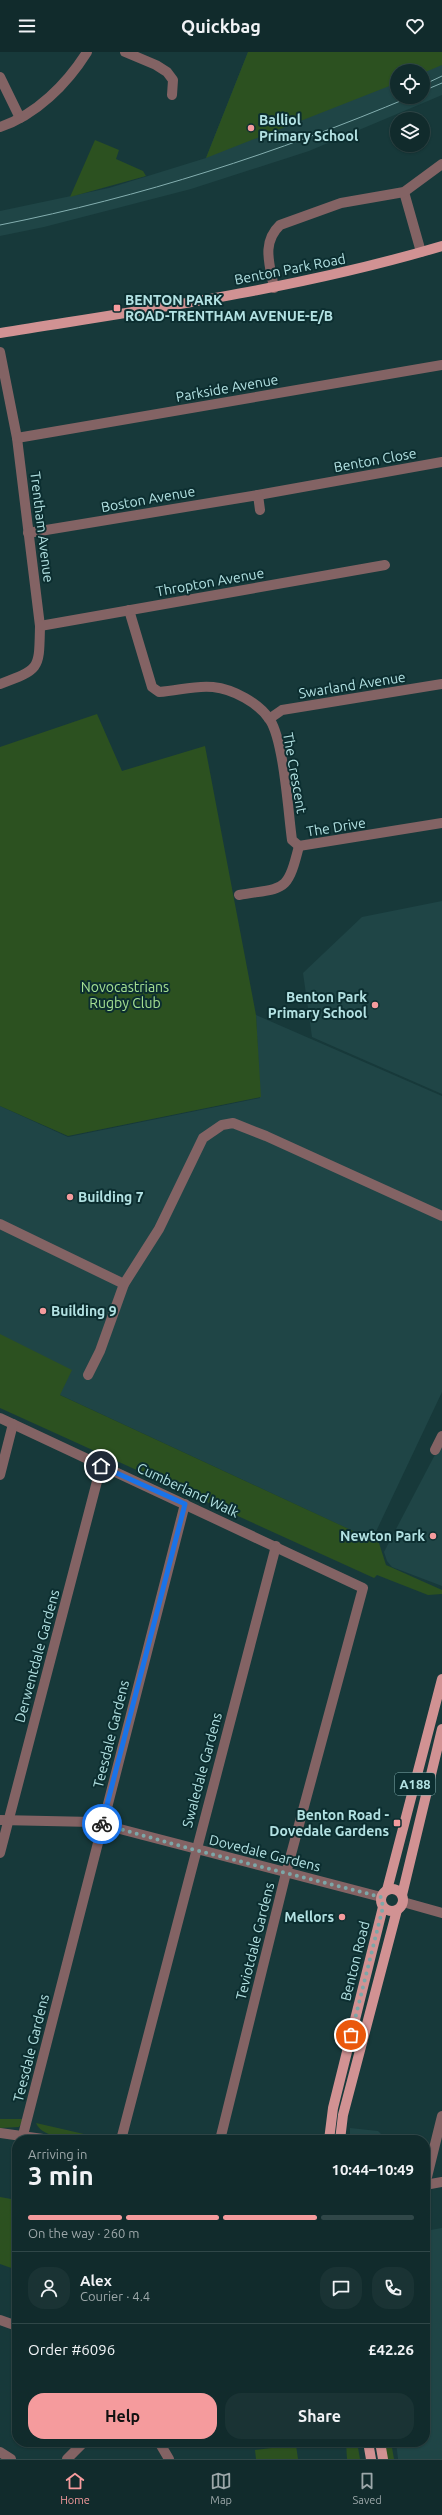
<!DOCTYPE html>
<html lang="en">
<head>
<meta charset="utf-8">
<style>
  body { margin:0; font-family:Ubuntu,sans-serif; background:#1a3334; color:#f1f3f6; height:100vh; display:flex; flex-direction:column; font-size:15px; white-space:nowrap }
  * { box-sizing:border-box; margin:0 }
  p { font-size:13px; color:#9ca7a9 }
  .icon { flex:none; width:22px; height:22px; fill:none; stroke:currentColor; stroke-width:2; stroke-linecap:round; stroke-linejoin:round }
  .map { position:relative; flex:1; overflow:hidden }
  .details { position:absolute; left:12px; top:2083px; width:418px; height:312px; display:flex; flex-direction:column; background:#112b2c; border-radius:16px; box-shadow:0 1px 3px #0004,0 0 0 1px #304748 }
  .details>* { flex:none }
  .controls { position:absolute; left:390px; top:12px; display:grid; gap:8px }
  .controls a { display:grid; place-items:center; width:40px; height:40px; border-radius:50%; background:#112b2c; box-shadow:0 1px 3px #0004,0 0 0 1px #304748; font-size:20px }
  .pin { position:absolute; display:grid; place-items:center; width:34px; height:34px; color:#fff; margin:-17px; border:2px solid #fff; border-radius:50%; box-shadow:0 1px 4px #0007 }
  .courier { position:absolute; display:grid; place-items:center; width:40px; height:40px; margin:-20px; border:3px solid #1a73e8; border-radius:50%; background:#fff; color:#222; box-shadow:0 1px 5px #0007 }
  .overview em { font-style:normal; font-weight:600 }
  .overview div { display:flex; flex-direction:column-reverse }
  .overview { display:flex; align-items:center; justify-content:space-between; height:68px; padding:0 16px }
  h1 { font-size:26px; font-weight:600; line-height:30px }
  .bar { display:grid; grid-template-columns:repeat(4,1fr); gap:6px 4px; align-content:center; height:48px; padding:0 16px }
  .bar i { height:5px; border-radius:3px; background:#304748 }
  .bar .current { background:#f59b9d }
  .bar p { grid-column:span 4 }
  .line { display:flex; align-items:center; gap:10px; padding:0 16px; border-top:1px solid #304748 }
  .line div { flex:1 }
  .round { display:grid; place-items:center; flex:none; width:42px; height:42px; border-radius:16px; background:#1a3334 }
  .cta { display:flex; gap:8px; margin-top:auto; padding:8px 16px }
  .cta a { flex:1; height:46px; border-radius:16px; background:#f59b9d; color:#111; font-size:16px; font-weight:600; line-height:46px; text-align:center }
  .cta a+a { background:#1a3334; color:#f1f3f6 }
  header { display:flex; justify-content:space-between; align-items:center; height:52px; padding:0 16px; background:#112b2c; font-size:18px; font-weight:600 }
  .dock { display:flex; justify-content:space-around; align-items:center; height:56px; border-top:1px solid #304748; background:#112b2c; font-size:11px; color:#9ca7a9 }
  .dock a { display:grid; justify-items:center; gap:2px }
  .dock .current { color:#f59b9d }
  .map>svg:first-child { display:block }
  .built { fill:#1f4546; fill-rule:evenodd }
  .green { fill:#2c5120 }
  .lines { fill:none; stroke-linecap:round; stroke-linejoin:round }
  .minor { stroke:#836364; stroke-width:10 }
  .major { stroke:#d19293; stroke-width:10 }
  .tram { stroke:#84afb0; stroke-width:1 }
  .done { stroke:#7ca7a8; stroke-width:4; stroke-dasharray:0 7.2 }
  .route { stroke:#1a73e8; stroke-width:5 }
  .poi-dot { fill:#f59b9d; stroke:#0c2e30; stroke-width:1.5 }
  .labels { text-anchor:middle; stroke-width:4; stroke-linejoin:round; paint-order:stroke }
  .shield { fill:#0c2e30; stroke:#81acad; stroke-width:1 }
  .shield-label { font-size:13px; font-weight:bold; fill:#b3e2e3 }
  .poi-label { font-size:14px; font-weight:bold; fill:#b3e2e3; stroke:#0c2e30; text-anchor:start }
  .street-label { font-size:14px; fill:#b3e2e3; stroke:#0c2e30 }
  .park-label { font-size:14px; fill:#a5e093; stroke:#0c2e30 }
</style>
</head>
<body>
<header><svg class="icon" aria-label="menu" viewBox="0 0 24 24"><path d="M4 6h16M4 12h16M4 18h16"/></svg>Quickbag<svg class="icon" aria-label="heart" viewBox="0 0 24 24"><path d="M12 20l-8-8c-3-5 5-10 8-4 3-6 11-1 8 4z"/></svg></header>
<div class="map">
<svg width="442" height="2407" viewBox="0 0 442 2407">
  <rect width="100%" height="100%" fill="#17393a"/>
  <g class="built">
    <path d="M248 0H442V43L309 99 191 137 44 175 0 184V159L109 136 206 106ZM397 19H423V45H397Z"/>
    <path d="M442 849V1042L312 985 303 921 362 865Z"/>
    <path d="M256 963 442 1044V1340L372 1488 0 1315V1054L68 1085 260 1046Z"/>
    <path d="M439 1395 442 1396V1534L392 1515 387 1509 384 1500Z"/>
    <path d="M350 2076 378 2079 387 2088H350Z"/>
    <path d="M442 2176V2407H398L396 2390H425V2179Z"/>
  </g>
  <g class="green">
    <path d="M248 0H442V13L423 21 397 19V31L206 106Z"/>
    <path d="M95 88 119 98 116 107 143 119 146 124 70 145Z"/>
    <path d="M97 662 122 719 205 694 256 963 261 1045 68 1084 0 1054V695Z"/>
    <path d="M0 1282 72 1318 60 1343 379 1491 386 1513 442 1538V1542L428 1543 377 1523 374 1526 0 1356Z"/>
    <path d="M0 2067H24L19 2075 0 2076Z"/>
    <path d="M36 2071 110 2088C92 2088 43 2090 36 2071Z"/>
    <path d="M0 2145 17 2148V2218L0 2212Z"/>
    <path d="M346 2390H357L360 2407H347Z"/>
    <path d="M384 2390H391L394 2407H387Z"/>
    <path d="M296 2393 298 2407H256L255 2398Z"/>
  </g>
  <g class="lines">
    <g class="minor">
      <path d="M125 0 156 13 167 20 173 28 172 43"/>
      <path d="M0 25 20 66"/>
      <path d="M0 75C36 63 67 32 87 0"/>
      <path d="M404 140 421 200"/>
      <path d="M274 236C270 213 261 191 280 173L341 151 404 140 442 112"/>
      <path d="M0 300 17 386 40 574C39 617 41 617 0 632"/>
      <path d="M17 386 442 313"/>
      <path d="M258 443 442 410"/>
      <path d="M28 481 258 443 260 458"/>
      <path d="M129 558 152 635 159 640C178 639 194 633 213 635 233 637 259 651 270 668 284 690 288 759 292 788L299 794"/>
      <path d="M40 574 385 513"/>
      <path d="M269 667 282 658 442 632"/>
      <path d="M239 843C285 835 287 842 299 794L442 771"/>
      <path d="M0 1172 124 1232"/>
      <path d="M88 1323 100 1299 124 1232 159 1177 203 1086 222 1073 233 1071 266 1084 442 1164"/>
      <path d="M0 1366 363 1536 286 1821 220 2088"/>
      <path d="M435 1398 442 1384"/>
      <path d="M0 1423 13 1372"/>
      <path d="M0 1768 93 1770 381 1845"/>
      <path d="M0 1801 101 1414"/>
      <path d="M403 1850 442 1861"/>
      <path d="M0 2081 50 2088"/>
      <path d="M23 2083 185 1452"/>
      <path d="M121 2088 276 1494"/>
      <path d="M425 2133 442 2064"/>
      <path d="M425 2133 442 2130"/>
      <path d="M0 2268 17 2274"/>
      <path d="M159 2390 169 2407"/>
      <path d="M0 2400 11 2407"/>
      <path d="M67 2407 84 2390"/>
    </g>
    <g class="major">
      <path d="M0 281C148 257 298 237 442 194"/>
      <circle cx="392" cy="1848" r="11"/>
      <path d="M387 1838 442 1627"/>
      <path d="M402 1843 442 1677"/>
      <path d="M329 2088 333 2056 383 1855"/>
      <path d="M340 2088 343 2063 397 1858"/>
      <path d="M368 2390 371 2407"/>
      <path d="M380 2390 383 2407"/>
    </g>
    <g class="tram">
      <path d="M423 33 442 24"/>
      <path d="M423 39 442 31"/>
      <path d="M0 173C141 145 277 101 410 45"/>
    </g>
  </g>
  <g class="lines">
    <path class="done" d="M102 1772 195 1798 381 1845 383 1855 351 1983"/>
    <path class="route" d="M101 1414 185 1452 102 1772"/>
  </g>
  <g class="poi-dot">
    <circle cx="251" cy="76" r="4"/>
    <rect x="113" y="252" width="8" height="8" rx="2"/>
    <circle cx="375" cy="953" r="4"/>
    <circle cx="70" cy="1145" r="4"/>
    <circle cx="43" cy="1259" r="4"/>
    <circle cx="433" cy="1484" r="4"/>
    <rect x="393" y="1767" width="8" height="8" rx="2"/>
    <circle cx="342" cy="1865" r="4"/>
  </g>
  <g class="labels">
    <rect class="shield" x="395" y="1721" width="40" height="22" rx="3"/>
    <g class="shield-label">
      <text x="415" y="1737">A188</text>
    </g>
    <g class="poi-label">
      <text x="259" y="73">Balliol<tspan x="259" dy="16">Primary School</tspan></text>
      <text x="125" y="253">BENTON PARK<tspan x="125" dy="16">ROAD-TRENTHAM AVENUE-E/B</tspan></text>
      <text x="367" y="950" text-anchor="end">Benton Park<tspan x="367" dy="16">Primary School</tspan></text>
      <text x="78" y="1150">Building 7</text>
      <text x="51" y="1264">Building 9</text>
      <text x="425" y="1489" text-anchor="end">Newton Park</text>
      <text x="389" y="1768" text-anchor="end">Benton Road -<tspan x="389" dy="16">Dovedale Gardens</tspan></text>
      <text x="334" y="1870" text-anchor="end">Mellors</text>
    </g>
    <g class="street-label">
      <text transform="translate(290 217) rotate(-11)" y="5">Benton Park Road</text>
      <text transform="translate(227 336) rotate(-10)" y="5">Parkside Avenue</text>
      <text transform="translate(375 408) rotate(-10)" y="5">Benton Close</text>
      <text transform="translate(148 447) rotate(-10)" y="5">Boston Avenue</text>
      <text transform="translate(42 475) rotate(83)" y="5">Trentham Avenue</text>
      <text transform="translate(210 530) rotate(-10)" y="5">Thropton Avenue</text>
      <text transform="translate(352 633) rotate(-9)" y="5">Swarland Avenue</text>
      <text transform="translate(295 721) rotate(80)" y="5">The Crescent</text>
      <text transform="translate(336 775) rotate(-9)" y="5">The Drive</text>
      <text transform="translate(188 1438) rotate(25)" y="5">Cumberland Walk</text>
      <text transform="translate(37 1604) rotate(-75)" y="5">Derwentdale Gardens</text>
      <text transform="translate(111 1682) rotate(-76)" y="5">Teesdale Gardens</text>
      <text transform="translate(202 1718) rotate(-75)" y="5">Swaledale Gardens</text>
      <text transform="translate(265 1801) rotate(14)" y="5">Dovedale Gardens</text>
      <text transform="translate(255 1889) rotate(-76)" y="5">Teviotdale Gardens</text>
      <text transform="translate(355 1909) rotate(-76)" y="5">Benton Road</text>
      <text transform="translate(31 1996) rotate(-76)" y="5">Teesdale Gardens</text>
    </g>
    <g class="park-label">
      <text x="125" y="940">Novocastrians<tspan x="125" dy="16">Rugby Club</tspan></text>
    </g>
  </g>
</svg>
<div class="controls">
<a><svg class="icon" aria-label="locate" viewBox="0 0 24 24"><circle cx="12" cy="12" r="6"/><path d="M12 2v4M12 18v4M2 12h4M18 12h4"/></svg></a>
<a><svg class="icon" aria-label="layers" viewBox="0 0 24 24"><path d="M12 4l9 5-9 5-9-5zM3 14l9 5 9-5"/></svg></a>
</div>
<div class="pin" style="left:351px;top:1983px;background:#ea580c"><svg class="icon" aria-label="bag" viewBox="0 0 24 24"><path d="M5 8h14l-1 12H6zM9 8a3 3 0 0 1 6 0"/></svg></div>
<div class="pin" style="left:101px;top:1414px;background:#1f2937"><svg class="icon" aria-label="home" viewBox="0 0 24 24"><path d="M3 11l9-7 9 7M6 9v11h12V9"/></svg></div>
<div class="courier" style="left:102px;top:1772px"><svg class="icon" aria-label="bike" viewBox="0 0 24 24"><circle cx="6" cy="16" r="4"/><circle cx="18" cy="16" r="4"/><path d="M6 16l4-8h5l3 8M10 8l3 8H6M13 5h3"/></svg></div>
<section class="details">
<div class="overview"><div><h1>3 min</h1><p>Arriving in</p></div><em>10:44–10:49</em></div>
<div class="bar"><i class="current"></i><i class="current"></i><i class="current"></i><i></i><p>On the way · 260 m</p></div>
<div class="line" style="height:72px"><a class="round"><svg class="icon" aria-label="person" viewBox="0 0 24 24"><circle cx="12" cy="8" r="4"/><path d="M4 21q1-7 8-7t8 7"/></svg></a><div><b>Alex</b><p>Courier · 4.4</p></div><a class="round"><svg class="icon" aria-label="chat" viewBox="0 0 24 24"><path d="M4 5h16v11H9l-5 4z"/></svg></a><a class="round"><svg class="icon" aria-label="phone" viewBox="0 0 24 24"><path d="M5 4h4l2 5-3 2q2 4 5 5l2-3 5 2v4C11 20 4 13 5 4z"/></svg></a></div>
<div class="line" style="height:52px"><div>Order #6096</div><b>£42.26</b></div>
<div class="cta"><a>Help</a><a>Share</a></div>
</section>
</div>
<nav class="dock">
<a class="current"><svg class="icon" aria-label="home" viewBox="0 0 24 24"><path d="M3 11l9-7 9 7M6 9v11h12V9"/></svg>Home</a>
<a><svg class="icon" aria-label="map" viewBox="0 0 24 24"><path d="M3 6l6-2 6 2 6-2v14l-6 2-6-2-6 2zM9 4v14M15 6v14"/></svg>Map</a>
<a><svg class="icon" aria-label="saved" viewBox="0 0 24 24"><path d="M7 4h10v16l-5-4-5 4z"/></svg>Saved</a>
</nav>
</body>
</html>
